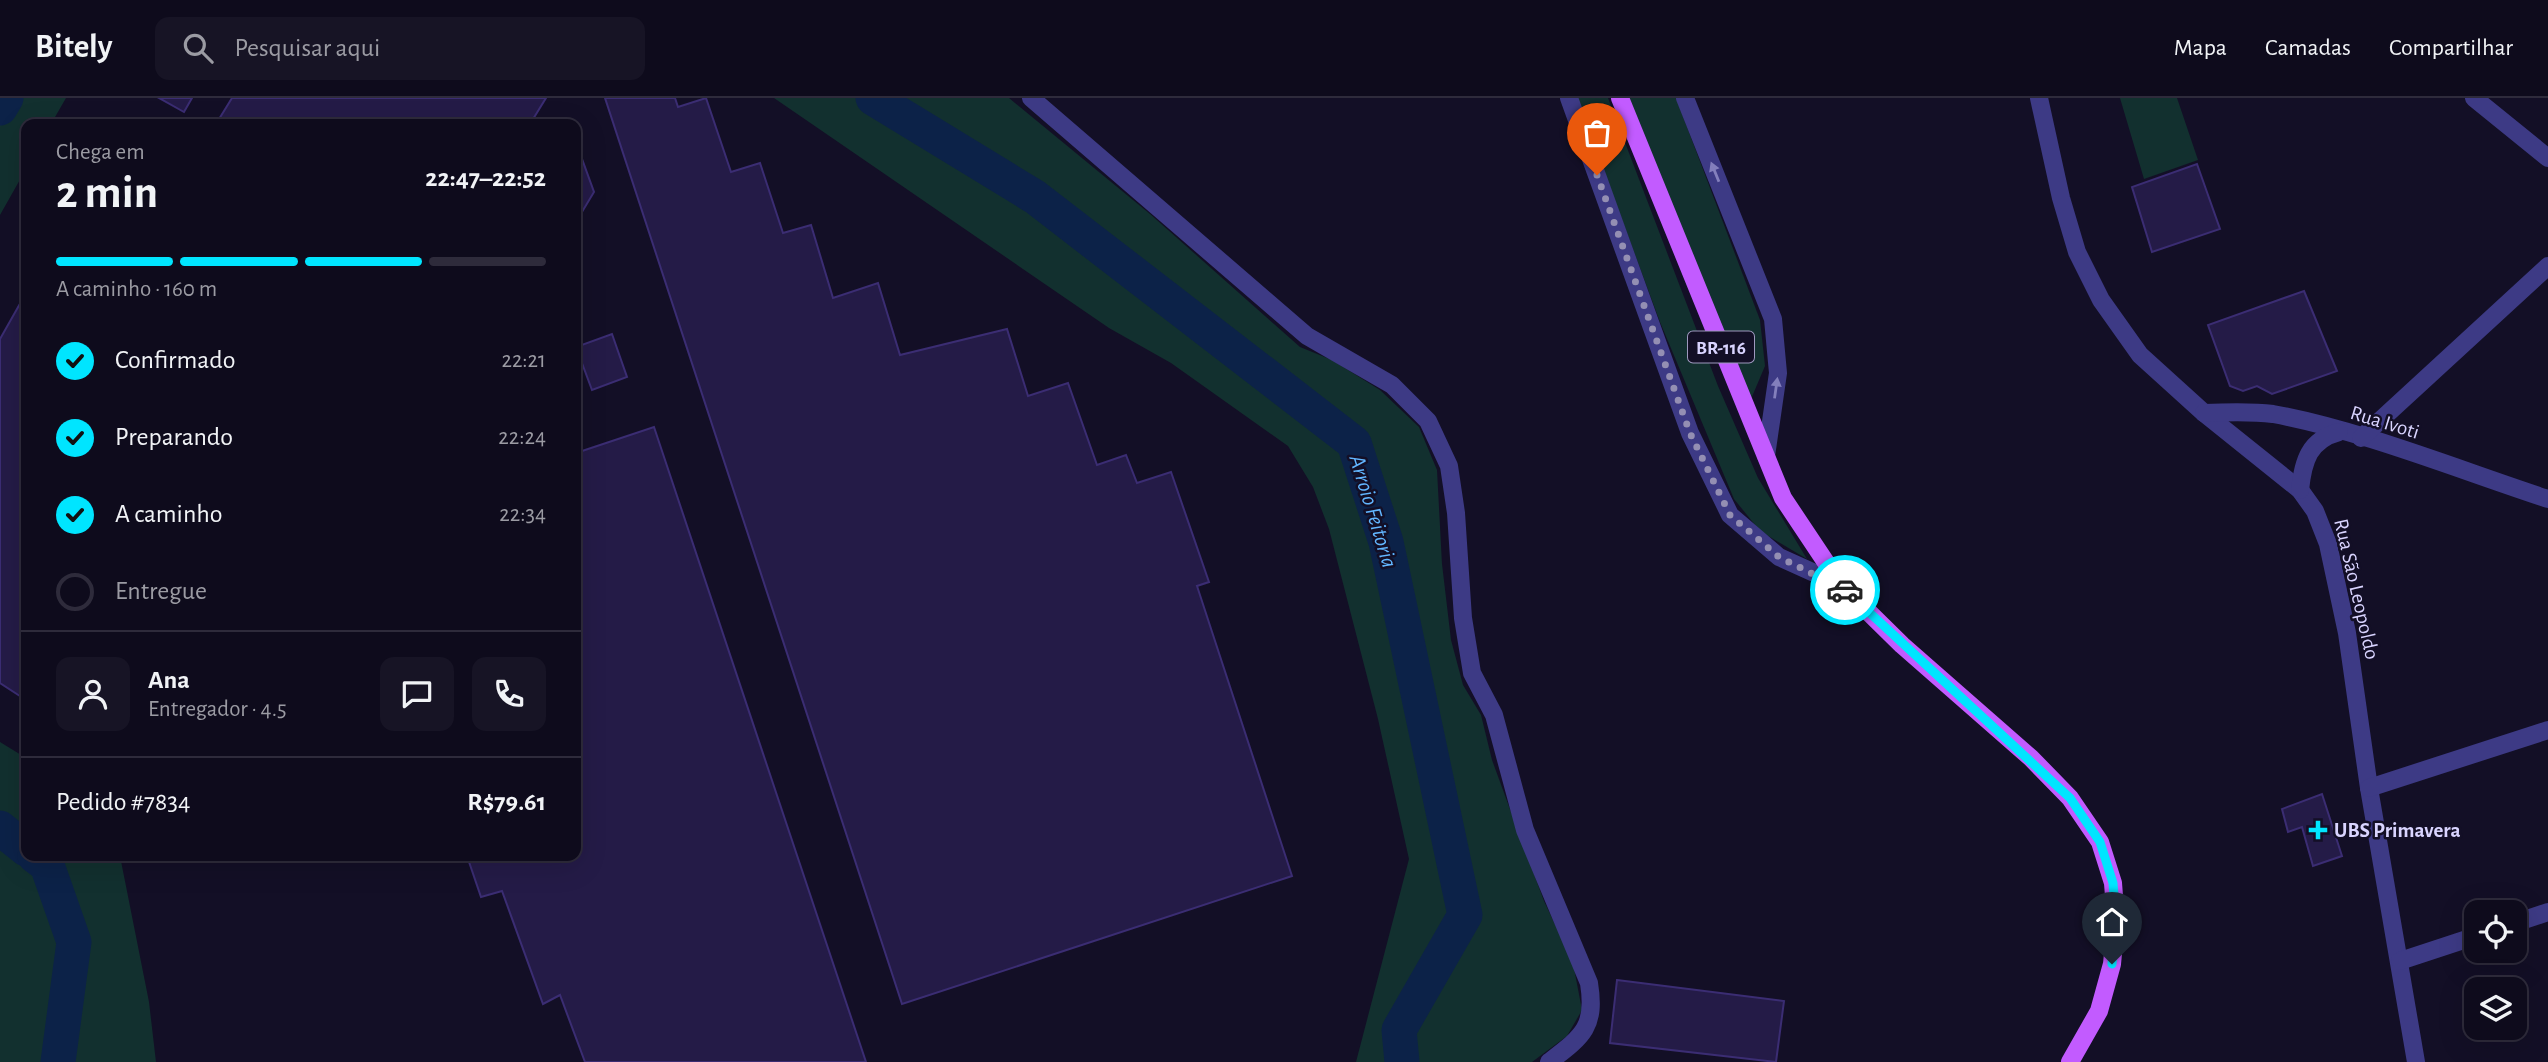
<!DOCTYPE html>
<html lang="pt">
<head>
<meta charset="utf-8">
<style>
  body { margin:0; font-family:"Alegreya Sans",sans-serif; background:#171425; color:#f1f3f6; height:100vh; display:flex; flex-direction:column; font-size:26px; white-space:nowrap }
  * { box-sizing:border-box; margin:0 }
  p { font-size:23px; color:#9b9ba3 }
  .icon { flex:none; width:38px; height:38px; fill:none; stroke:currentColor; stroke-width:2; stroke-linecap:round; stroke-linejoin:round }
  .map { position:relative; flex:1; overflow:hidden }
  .drawer { position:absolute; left:21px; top:21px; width:560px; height:742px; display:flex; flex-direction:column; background:#0e0b1c; border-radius:14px; box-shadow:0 7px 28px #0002,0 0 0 2px #2e2b3b }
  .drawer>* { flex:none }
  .fabs { position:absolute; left:2464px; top:802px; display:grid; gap:14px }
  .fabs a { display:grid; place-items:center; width:63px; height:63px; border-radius:14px; background:#0e0b1c; box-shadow:0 7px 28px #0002,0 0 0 2px #2e2b3b; font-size:35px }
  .pin { position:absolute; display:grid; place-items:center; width:60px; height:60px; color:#fff; margin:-72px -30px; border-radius:50% 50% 50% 0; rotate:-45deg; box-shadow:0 0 7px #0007 }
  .pin .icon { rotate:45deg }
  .courier { position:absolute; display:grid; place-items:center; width:70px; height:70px; margin:-35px; border:5px solid #00e5ff; border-radius:50%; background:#fff; color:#222; box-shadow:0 2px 9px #0007 }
  .head em { font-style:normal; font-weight:700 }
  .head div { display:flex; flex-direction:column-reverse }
  .head { display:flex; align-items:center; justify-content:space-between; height:119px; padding:0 35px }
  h1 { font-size:46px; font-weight:700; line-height:52px }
  .bar { display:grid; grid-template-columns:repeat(4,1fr); gap:10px 7px; align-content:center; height:84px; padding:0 35px }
  .bar i { height:9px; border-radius:5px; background:#2e2b3b }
  .bar .selected { background:#00e5ff }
  .bar p { grid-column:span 4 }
  .line { display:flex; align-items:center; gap:18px; padding:0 35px; border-top:2px solid #2e2b3b }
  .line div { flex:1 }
  .round { display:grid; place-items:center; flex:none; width:74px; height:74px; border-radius:14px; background:#171425 }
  ol { padding:0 35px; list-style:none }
  li { display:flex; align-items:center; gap:21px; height:77px }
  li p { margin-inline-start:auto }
  li .icon { padding:7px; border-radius:50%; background:#00e5ff; color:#111; stroke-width:4 }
  li:last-child { color:#9b9ba3 }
  li i { width:38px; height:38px; border:4px solid #2e2b3b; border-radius:50% }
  header { display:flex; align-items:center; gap:42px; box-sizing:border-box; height:98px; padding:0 35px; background:#0e0b1c; border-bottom:2px solid #2e2b3b }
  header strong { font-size:33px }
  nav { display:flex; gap:38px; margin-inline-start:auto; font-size:24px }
  .search { width:490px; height:63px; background:#171425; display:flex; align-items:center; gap:18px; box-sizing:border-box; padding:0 24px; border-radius:14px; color:#9b9ba3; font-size:26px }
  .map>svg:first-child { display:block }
  .green { fill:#12302f }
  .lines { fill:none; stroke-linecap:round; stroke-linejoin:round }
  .river { stroke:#0c2248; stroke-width:35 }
  .building { fill:#241b47; stroke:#3b2d73; stroke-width:2 }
  .minor { stroke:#3d3a85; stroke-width:18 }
  .primary { stroke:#c25bff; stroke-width:18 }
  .oneway { fill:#837fbc }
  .done { stroke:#948fb3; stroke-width:7; stroke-dasharray:0 12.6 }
  .route { stroke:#00e5ff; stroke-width:9 }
  .poi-dot { fill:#00e5ff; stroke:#130f26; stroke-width:2.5 }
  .labels { text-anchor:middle; stroke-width:5; stroke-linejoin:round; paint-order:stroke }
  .shield { fill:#130f26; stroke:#9e99be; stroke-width:2 }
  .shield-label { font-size:19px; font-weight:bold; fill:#d9d4ff }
  .street-label { font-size:21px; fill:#d9d4ff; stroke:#130f26 }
  .poi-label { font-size:21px; font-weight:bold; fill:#d9d4ff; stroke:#130f26; text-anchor:start }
  .water-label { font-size:23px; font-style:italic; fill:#62b6ff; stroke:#130f26 }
</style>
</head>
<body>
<header>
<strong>Bitely</strong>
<div class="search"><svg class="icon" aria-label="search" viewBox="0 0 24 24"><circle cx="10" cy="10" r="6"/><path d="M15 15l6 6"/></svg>Pesquisar aqui</div>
<nav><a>Mapa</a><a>Camadas</a><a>Compartilhar</a></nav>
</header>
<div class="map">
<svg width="2548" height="964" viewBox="0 0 2548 964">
  <rect width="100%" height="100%" fill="#130f26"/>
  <g class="green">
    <path d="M0 0H66L51 26H26V71L0 117Z"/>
    <path d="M774 0H1009L1150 116 1300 249 1332 262 1380 292 1419 329 1437 372 1442 466 1451 542 1463 587 1481 617 1492 662 1522 744 1544 803 1573 865 1582 912 1567 938 1532 964H1356L1409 761 1378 621 1329 431 1313 389 1288 348 1171 265 1109 230Z"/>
    <path d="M1577 0H1608L1718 288 1758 380 1807 461 1760 433 1734 401 1660 224Z"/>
    <path d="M1629 0H1676L1760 222 1765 268 1751 301Z"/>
    <path d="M2120 0H2177L2198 62 2144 81Z"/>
    <path d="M0 644 26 660V758H120L149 904 156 964H0Z"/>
  </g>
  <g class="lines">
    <g class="river">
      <path d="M873 0 1035 99 1354 345 1386 444 1465 817 1399 932 1402 964"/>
      <path d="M0 10 6 0"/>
      <path d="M0 730 26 751"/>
      <path d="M35 758 47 767 74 844 58 964"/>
    </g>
  </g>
  <g class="building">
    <path d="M159 0H192L184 14Z"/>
    <path d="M232 0H546L530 26H216Z"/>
    <path d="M605 0H675L678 9 706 0 731 74 760 65 783 135 811 127 833 200 878 185 900 257 1007 231 1028 298 1068 285 1097 367 1126 357 1137 385 1171 374 1209 484 1197 488 1292 778 902 906Z"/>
    <path d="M576 57 582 61 594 94 576 124Z"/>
    <path d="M2197 66 2220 131 2152 154 2132 89Z"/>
    <path d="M2304 193 2337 273 2272 296 2257 288 2243 293 2230 288 2208 227Z"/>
    <path d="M26 195V602L0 585V241Z"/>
    <path d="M612 236 627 279 592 292 576 249Z"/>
    <path d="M654 329 866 964H585L560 897 543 906 502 793 481 799 467 758H576V355Z"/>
    <path d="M2322 696 2342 758 2313 768 2302 729 2288 734 2282 711Z"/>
    <path d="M1617 882 1784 903 1776 964 1610 945Z"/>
  </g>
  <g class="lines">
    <g class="minor">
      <path d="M1031 0 1307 238 1392 287 1428 323 1449 368 1456 415 1463 520 1472 575 1494 617 1525 732 1589 885C1596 929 1583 938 1549 964"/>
      <path d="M1569 0 1690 335 1730 417 1779 459 1841 487"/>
      <path d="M1685 0 1773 221 1778 275 1766 358"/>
      <path d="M2039 0 2061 100 2077 154 2101 202 2140 257 2204 315 2300 392 2315 413 2328 446 2347 535 2369 690 2416 964"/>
      <path d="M2474 0 2548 60"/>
      <path d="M2204 315C2227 314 2250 313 2273 316 2361 332 2462 373 2548 401"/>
      <path d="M2361 340 2548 168"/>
      <path d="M2300 392C2303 363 2309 342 2339 334"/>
      <path d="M2369 690 2548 632"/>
      <path d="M2515 825 2548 814"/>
      <path d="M2400 863 2476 838"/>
    </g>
    <path class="primary" d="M1620 0 1783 400 1841 487 1902 547 2031 660 2070 700 2100 744 2113 785 2116 824 2112 866 2099 913 2070 964"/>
  </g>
  <defs><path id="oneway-solid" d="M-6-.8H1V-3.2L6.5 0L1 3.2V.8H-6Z" transform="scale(1.75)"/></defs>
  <g class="oneway">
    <use href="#oneway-solid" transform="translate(1715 74) rotate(-112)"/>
    <use href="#oneway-solid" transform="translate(1776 290) rotate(-82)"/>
  </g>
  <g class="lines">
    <path class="done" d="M1597 77 1690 335 1730 417 1779 459 1845 492"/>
    <path class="route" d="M1845 492 2070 700 2100 744 2113 785 2116 824 2112 866"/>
  </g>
  <path class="poi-dot" d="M2314.5 721.5h7v7h7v7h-7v7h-7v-7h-7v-7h7z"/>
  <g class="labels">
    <rect class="shield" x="1688" y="233.5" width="66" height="31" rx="5"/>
    <g class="shield-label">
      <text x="1721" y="256">BR-116</text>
    </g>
    <g class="street-label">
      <text transform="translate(2385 324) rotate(17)" y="7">Rua Ivoti</text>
      <text transform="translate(2357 491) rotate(77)" y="7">Rua São Leopoldo</text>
    </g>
    <g class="poi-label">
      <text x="2334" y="739">UBS Primavera</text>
    </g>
    <g class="water-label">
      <text transform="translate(1374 413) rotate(73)" y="8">Arroio Feitoria</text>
    </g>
  </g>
</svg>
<div class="fabs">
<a><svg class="icon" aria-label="locate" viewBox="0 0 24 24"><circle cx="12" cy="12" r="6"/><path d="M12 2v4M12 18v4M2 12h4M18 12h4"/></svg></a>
<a><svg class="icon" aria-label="layers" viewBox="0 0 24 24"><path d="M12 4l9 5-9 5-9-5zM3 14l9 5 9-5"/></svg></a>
</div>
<div class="pin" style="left:1597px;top:77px;background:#ea580c"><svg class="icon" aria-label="bag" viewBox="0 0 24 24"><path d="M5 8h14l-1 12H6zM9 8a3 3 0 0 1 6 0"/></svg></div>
<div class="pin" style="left:2112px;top:866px;background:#1f2937"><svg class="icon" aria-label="home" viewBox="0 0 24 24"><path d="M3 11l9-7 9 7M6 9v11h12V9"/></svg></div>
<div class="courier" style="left:1845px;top:492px"><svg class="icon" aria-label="car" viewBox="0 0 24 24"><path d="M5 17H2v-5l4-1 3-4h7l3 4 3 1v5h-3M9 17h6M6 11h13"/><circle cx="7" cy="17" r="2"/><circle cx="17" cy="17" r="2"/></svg></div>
<section class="drawer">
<div class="head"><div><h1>2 min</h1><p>Chega em</p></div><em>22:47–22:52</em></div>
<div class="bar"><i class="selected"></i><i class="selected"></i><i class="selected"></i><i></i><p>A caminho · 160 m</p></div>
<ol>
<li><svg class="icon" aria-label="check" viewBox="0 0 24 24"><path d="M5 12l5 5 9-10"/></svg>Confirmado<p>22:21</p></li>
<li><svg class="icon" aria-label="check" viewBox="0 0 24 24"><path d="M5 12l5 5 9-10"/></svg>Preparando<p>22:24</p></li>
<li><svg class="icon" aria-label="check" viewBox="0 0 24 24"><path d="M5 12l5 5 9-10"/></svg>A caminho<p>22:34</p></li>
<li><i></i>Entregue</li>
</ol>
<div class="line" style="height:126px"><a class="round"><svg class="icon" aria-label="person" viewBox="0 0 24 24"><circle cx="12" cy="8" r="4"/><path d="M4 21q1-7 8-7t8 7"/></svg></a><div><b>Ana</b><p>Entregador · 4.5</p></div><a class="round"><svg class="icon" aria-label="chat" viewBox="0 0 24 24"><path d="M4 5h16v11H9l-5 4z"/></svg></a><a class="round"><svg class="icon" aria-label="phone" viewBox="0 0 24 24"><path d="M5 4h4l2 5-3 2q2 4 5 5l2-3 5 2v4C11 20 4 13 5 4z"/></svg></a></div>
<div class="line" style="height:91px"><div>Pedido #7834</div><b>R$79.61</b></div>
</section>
</div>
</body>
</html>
